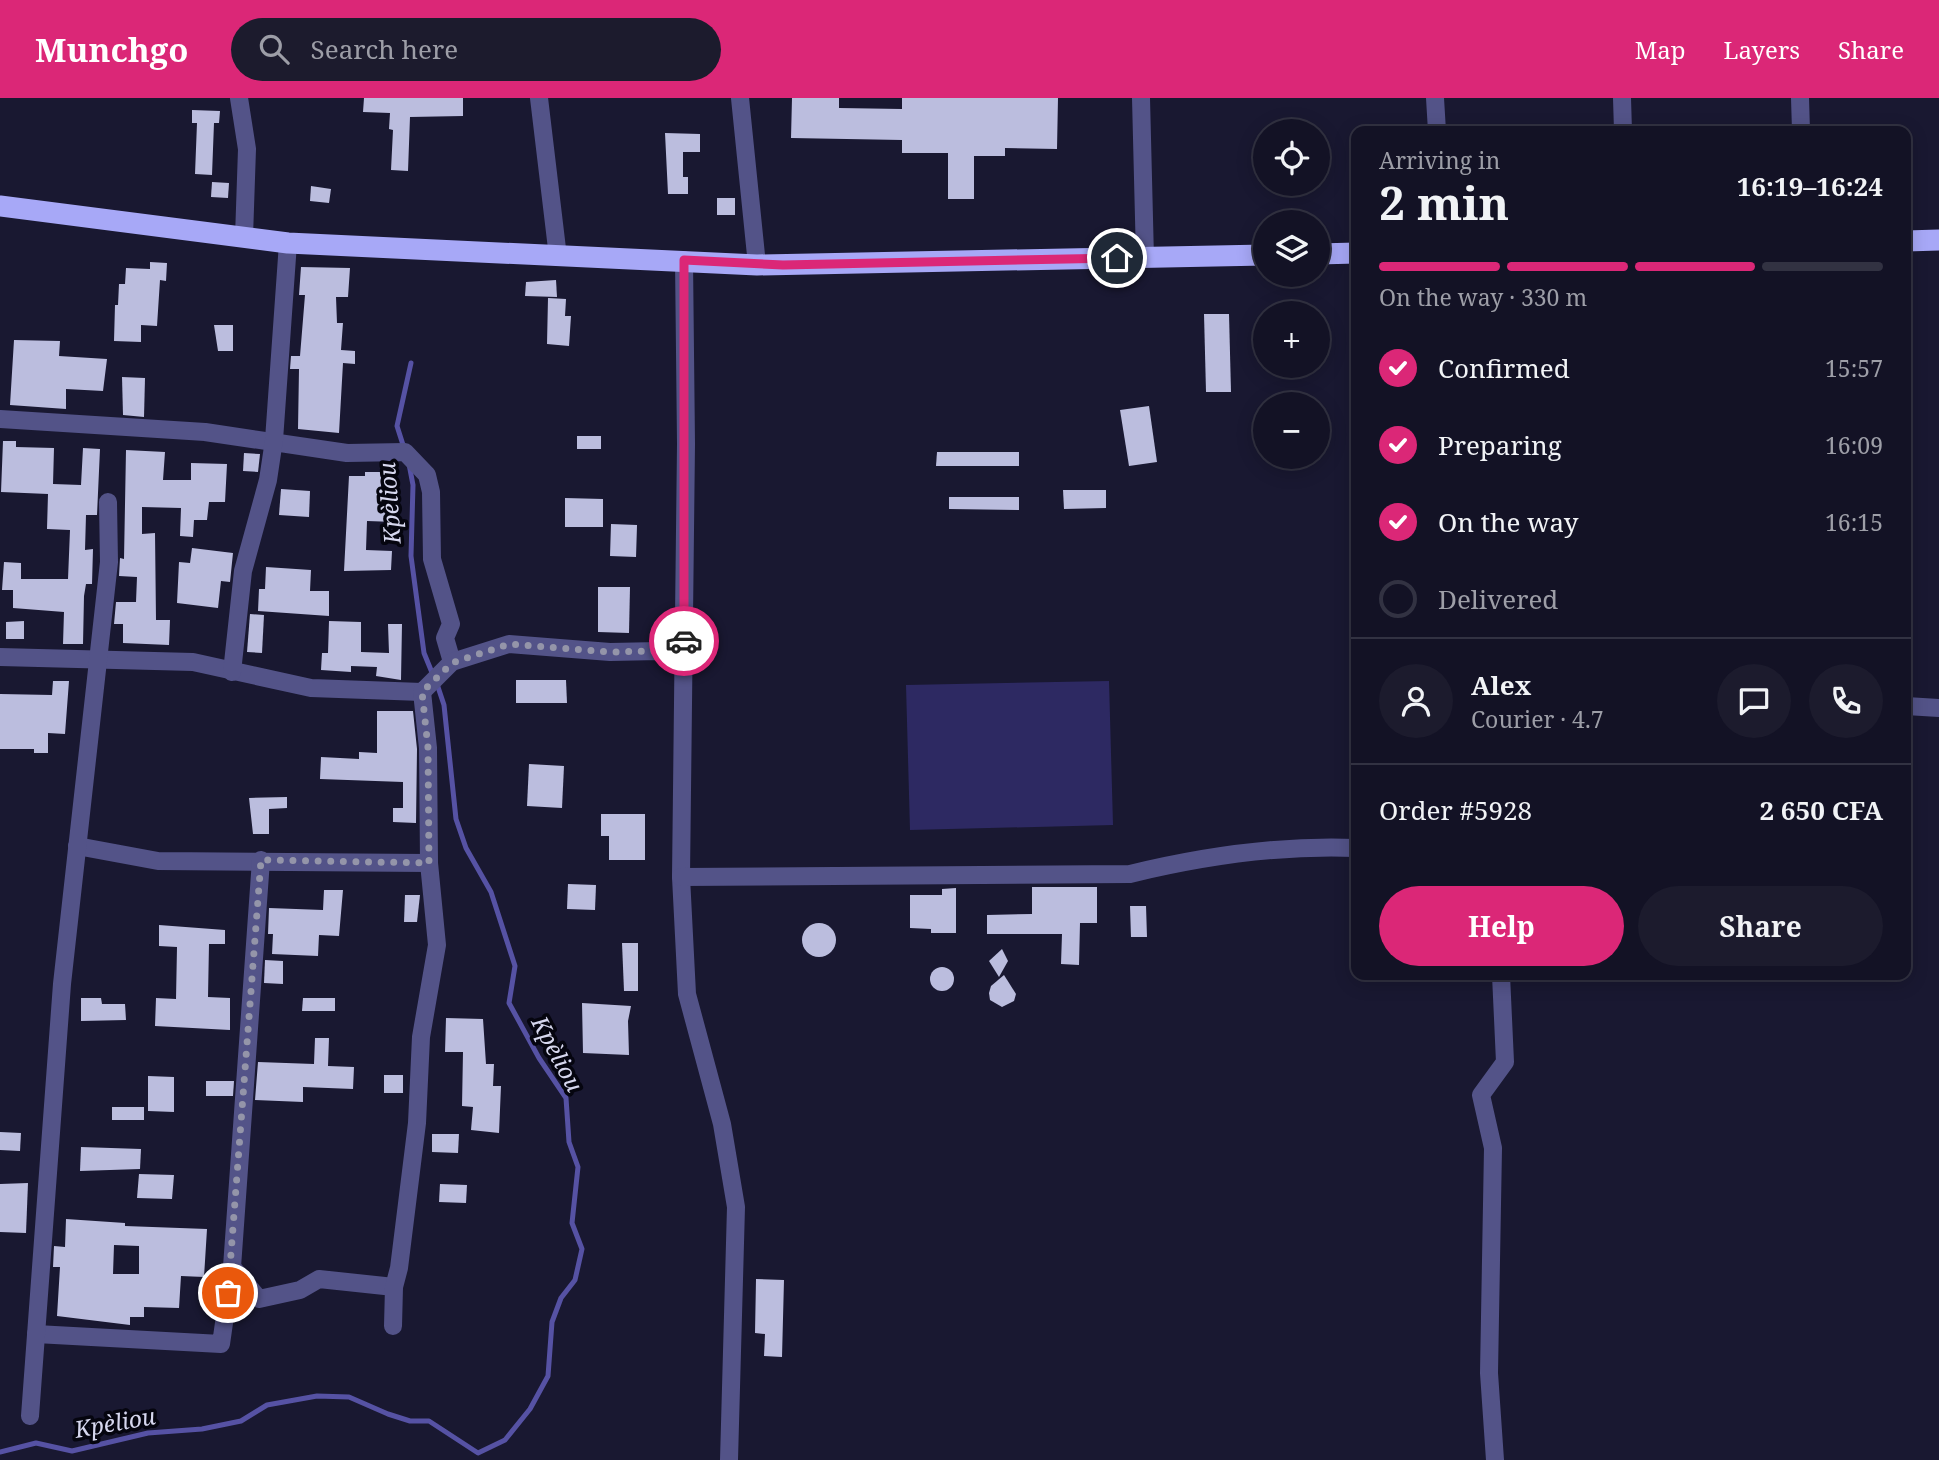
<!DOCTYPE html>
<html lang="en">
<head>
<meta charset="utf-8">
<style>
  body { margin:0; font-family:"Noto Serif",serif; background:#1c1b2d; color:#f1f3f6; height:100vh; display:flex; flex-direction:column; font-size:26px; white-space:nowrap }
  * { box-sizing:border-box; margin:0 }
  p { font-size:23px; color:#9d9ea7 }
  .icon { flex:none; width:38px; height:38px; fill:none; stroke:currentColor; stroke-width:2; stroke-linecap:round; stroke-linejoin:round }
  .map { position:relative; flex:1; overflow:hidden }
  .drawer { position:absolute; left:1351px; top:28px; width:560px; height:854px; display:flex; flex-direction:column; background:#131225; border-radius:14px; box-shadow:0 4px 18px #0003,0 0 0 2px #323242 }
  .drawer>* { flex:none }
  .fabs { position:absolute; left:1253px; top:21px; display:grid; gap:14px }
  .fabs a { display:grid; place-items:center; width:77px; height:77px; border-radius:50%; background:#131225; box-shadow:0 4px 18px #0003,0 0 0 2px #323242; font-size:35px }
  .pin { position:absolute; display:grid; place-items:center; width:60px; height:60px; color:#fff; margin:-30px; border:4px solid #fff; border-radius:50%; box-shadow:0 2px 7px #0007 }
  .courier { position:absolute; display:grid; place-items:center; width:70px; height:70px; margin:-35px; border:5px solid #db2777; border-radius:50%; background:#fff; color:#222; box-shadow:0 2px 9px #0007 }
  .summary em { font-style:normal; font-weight:700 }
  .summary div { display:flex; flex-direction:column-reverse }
  .summary { display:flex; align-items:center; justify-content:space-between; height:119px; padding:0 28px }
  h1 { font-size:46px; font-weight:700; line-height:52px }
  .bar { display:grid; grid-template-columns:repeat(4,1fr); gap:10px 7px; align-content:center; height:84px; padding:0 28px }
  .bar i { height:9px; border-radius:5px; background:#323242 }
  .bar .selected { background:#db2777 }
  .bar p { grid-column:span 4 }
  .line { display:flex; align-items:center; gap:18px; padding:0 28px; border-top:2px solid #323242 }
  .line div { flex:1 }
  .round { display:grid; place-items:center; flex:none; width:74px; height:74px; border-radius:37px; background:#1c1b2d }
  ol { padding:0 28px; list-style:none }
  li { display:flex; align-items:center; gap:21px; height:77px }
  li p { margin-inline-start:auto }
  li .icon { padding:7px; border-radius:50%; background:#db2777; color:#fff; stroke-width:4 }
  li:last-child { color:#9d9ea7 }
  li i { width:38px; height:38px; border:4px solid #323242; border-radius:50% }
  .primary-button { display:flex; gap:14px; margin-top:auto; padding:14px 28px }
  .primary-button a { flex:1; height:80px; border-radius:42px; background:#db2777; color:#fff; font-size:28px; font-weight:700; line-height:80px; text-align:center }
  .primary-button a+a { background:#1c1b2d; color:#f1f3f6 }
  header { display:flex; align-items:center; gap:42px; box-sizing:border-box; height:98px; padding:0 35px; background:#db2777; color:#fff }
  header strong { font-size:33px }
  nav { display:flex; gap:38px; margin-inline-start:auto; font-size:24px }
  .search { width:490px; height:63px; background:#1c1b2d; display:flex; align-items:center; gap:18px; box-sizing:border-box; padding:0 24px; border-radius:38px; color:#9d9ea7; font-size:26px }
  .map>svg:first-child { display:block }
  .green { fill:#2d2962 }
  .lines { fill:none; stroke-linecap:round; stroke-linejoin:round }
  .stream { stroke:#5652a4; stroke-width:5 }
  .building { fill:#bbbdde; fill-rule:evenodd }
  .minor { stroke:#535388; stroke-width:18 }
  .highway { stroke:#a7a8f7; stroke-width:21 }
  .done { stroke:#9495a9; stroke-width:7; stroke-dasharray:0 12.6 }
  .route { stroke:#db2777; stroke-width:9 }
  .labels { text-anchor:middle; stroke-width:7; stroke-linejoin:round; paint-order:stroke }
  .water-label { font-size:23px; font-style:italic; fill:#d6d7ee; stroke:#05050f }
</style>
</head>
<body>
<header>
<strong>Munchgo</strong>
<div class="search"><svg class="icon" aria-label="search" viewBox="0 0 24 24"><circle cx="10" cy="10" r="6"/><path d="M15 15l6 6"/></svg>Search here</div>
<nav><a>Map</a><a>Layers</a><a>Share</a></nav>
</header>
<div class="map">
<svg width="1939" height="1362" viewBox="0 0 1939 1362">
  <rect width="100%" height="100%" fill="#191831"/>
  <path class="green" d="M1109 583 1113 727 910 732 906 587Z"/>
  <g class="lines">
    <g class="stream">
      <path d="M404 350 397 328 411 265"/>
      <path d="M409 366 413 387 411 458 424 555 433 577"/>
      <path d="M0 1354 36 1345 72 1353 148 1335 202 1331 241 1323 267 1307 317 1298 349 1299 388 1316 410 1323H429L478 1355 505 1342 530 1311 548 1278 552 1224 561 1200 575 1182 582 1151 572 1125 578 1069 569 1044 566 1000 539 960 509 905 515 868 491 794 466 750 456 721 444 607 437 586"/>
    </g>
  </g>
  <g class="building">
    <path d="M364 0H463V18L410 19 408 73 391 72 393 32 389 31 390 15 363 14Z"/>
    <path d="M792 0H839V10L902 11V0H1058L1057 51 1005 50V58H974V101H948V55H902V42L791 40Z"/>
    <path d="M192 12 220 13 219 25H214L212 77 195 76 197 25H192Z"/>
    <path d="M665 35 700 36V54H683V79H688V96H668Z"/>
    <path d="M212 84 229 85 228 100 211 99Z"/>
    <path d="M311 88 331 91 329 105 310 103Z"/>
    <rect x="717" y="100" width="18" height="17"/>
    <path d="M150 164 167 165 166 183 160 182 157 228 141 227V244L114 243 115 207H118L119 186H125L126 170 150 171Z"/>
    <path d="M301 169 350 170 348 199H336L337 225H343L341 252 355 253V266L343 265 339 335 298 331 299 271H290L291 258H300L305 197H299Z"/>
    <path d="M556 182 557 199 525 198 526 184Z"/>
    <path d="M548 200 566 201 565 218H571L569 248 547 246Z"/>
    <path d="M1204 216H1229L1231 294H1206Z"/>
    <path d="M214 227H233V253H218Z"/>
    <path d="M14 242 60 243 59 258 107 261 103 293 66 291V311L10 307Z"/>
    <path d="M122 279 145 280 144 319 123 317Z"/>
    <path d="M1149 308 1157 364 1129 368 1120 312Z"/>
    <rect x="577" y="338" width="24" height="13"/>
    <path d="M3 343H16V349L54 350 53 386 81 387 83 350 100 351 97 417H86L85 452 93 451 92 486H86L84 498 83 546H63L64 514 13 510V492H2L4 464 21 465V481H68L70 432 47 431 48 396 1 394Z"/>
    <path d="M126 352 165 354 163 382H191V365L227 366 225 404H209L207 422H194L193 439 180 438 181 410 142 409V436L155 435 156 522H170L169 547 123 545V526H114L116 504H136L137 479 119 478 120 460 124 461Z"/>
    <path d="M937 354H1019V368H936Z"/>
    <path d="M244 355 260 356 258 374 243 373Z"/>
    <path d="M365 374H381V391L396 392 395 424 367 423 366 452 392 453 391 472 344 473 349 378H365Z"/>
    <path d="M281 391 310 393 309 419 279 417Z"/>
    <path d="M1063 392H1106V410L1064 411Z"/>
    <path d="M949 399H1019V412L949 411Z"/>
    <path d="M565 400 603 401V429H565Z"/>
    <path d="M611 426 637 427 636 459 610 458Z"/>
    <path d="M192 450 233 455 230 484 221 483 218 510 177 505 179 464 190 465Z"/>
    <path d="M266 469 311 472 310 493H329V518L258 513 259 491H265Z"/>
    <path d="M598 489H630L629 535 598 534Z"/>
    <path d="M250 516 264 517 262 555 247 554Z"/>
    <path d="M24 523V541H6V524Z"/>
    <path d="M329 523 361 524V554L389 555 388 526H402L401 582 376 578 377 569 351 568V574L321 572 322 555H328Z"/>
    <path d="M516 582H566L567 605H516Z"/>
    <path d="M53 583H69L65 636 48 635V655H34V651H0V596L52 597Z"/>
    <path d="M377 613H413L417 651 416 725 393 724V710H403V684L320 681 321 659 359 661V654L377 655Z"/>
    <path d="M529 666 564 668 562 710 527 708Z"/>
    <path d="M287 699V710L269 711V736H253L249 700Z"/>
    <path d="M601 716H645V762H609V738H601Z"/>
    <path d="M568 786 596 787 595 812 567 811Z"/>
    <path d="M1032 789H1097V825H1080L1079 867 1061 866 1062 836H987V817L1032 816Z"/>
    <path d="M956 790V835H931V831L910 830V797H942V791Z"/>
    <path d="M324 792H343L339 838 319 837 318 858 272 856 273 836H268L269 810 323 812Z"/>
    <path d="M405 797H420L417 824H404Z"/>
    <path d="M1130 808H1146L1147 839H1131Z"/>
    <circle cx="819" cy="842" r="17"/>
    <path d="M159 827 225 832V846H209L208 899 230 900V932L155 928 156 900 176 901 177 849 159 848Z"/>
    <path d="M622 845H638V893H624Z"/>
    <path d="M1002 851 1008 863 999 879 989 863Z"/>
    <path d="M265 862 283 863V886L264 885Z"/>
    <circle cx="942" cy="881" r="12"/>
    <path d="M1004 877 1016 896 1014 903 1002 909 990 902 989 895 991 888Z"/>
    <path d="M81 900H101L102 906H125L126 922 81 923Z"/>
    <path d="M303 900H335V913H302Z"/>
    <path d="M582 905 631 908 628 923 629 957 583 955Z"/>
    <path d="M446 920 483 921 486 966H494L493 988H501L499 1035 471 1032 473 1009 462 1008 463 954H445Z"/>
    <path d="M315 940H329L328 968 354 969 353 991 303 989V1004L255 1002 258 964 314 966Z"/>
    <rect x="384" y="977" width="19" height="18"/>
    <path d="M148 978 174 979V1014L148 1013Z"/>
    <path d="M206 983H234L233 998H206Z"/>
    <rect x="112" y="1009" width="32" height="13"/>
    <path d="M0 1034 21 1035 20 1053 0 1052Z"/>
    <path d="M432 1036H459L458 1055 432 1054Z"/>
    <path d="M81 1049 141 1051 140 1071 80 1073Z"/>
    <path d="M139 1076 174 1077 172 1101 137 1100Z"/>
    <path d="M28 1085 26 1135 0 1134V1086Z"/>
    <path d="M440 1086 467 1087 466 1105 439 1104Z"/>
    <path d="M66 1121 125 1125V1128L207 1131 204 1179 181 1178 179 1210 144 1209V1219H130V1227L57 1218 60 1169H53L54 1148 65 1149ZM114 1147 139 1148V1176H113Z"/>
    <path d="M756 1181 784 1182 782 1259 764 1258 765 1236 755 1235Z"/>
  </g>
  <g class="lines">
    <g class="minor">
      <path d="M239 0 247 51 244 139"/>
      <path d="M539 0 558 159"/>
      <path d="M740 0 757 167"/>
      <path d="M1141 0 1145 160"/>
      <path d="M1435 0 1437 33"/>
      <path d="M1622 0 1623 33"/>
      <path d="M1800 0 1801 33"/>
      <path d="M684 162 686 346 681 779 687 896 722 1026 736 1109 729 1362"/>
      <path d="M0 321 205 334 347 355 405 354 427 377 431 394 432 461 451 526 445 540 452 564"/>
      <path d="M0 559 193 564 311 590 422 594 452 564 509 546 610 554 659 553 683 565"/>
      <path d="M232 574 243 473 268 382 274 342 288 145"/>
      <path d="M1906 608 1939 610"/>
      <path d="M77 748 158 763 429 765"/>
      <path d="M681 779 1130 776C1204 758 1281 747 1356 750"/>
      <path d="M232 1169 259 1201 300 1192 319 1181 394 1189"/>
      <path d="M393 1228 394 1189 399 1170 417 1025 421 939 437 847 429 765 428 650 422 594"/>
      <path d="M36 1236 221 1246 232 1169 261 762"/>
      <path d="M30 1318 62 886 109 464 108 404"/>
      <path d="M1495 1362 1489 1275 1493 1050 1481 997 1505 964 1501 877"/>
    </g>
    <g class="highway">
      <path d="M0 108 288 145 757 167 1265 157"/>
      <path d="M1906 143 1939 142"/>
      <path d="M1318 156 1356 155"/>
    </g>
  </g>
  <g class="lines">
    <path class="done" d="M228 1195 261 762 429 765 428 650 422 594 452 565 509 546 610 554 659 553 683 565 684 543"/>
    <path class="route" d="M684 543V162L783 167 1117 160"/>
  </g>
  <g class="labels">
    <g class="water-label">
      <text transform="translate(390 405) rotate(-94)" y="8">Kpèliou</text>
      <text transform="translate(557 956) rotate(62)" y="8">Kpèliou</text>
      <text transform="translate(115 1325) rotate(-10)" y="8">Kpèliou</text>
    </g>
  </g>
</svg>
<div class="fabs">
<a><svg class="icon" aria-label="locate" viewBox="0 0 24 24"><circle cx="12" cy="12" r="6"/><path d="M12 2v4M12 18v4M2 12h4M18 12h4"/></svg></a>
<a><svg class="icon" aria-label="layers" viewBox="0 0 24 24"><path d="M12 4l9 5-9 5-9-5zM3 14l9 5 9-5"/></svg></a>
<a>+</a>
<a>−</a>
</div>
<div class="pin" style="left:228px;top:1195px;background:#ea580c"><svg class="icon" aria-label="bag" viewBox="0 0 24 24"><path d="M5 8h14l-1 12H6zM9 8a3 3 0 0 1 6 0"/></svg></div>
<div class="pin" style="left:1117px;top:160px;background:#1f2937"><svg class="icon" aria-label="home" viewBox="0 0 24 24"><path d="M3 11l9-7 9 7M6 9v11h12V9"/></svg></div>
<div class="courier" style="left:684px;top:543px"><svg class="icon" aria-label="car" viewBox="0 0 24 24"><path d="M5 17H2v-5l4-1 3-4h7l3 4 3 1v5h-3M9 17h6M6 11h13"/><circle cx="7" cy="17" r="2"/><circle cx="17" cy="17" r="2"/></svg></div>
<section class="drawer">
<div class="summary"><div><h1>2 min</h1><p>Arriving in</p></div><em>16:19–16:24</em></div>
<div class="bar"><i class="selected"></i><i class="selected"></i><i class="selected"></i><i></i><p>On the way · 330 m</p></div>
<ol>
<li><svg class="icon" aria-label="check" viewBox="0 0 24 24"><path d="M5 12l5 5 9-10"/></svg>Confirmed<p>15:57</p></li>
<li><svg class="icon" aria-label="check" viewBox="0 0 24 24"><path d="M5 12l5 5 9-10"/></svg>Preparing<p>16:09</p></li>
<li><svg class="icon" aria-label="check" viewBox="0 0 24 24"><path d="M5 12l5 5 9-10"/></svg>On the way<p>16:15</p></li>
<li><i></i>Delivered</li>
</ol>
<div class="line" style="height:126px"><a class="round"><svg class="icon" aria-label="person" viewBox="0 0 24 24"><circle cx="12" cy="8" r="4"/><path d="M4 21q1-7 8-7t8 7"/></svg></a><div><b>Alex</b><p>Courier · 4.7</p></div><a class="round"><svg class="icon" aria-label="chat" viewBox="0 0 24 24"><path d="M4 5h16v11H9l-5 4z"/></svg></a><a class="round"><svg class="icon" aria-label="phone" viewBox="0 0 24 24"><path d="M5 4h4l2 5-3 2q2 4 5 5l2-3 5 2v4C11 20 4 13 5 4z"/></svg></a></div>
<div class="line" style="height:91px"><div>Order #5928</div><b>2 650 CFA</b></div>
<div class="primary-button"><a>Help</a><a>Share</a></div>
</section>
</div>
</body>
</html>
